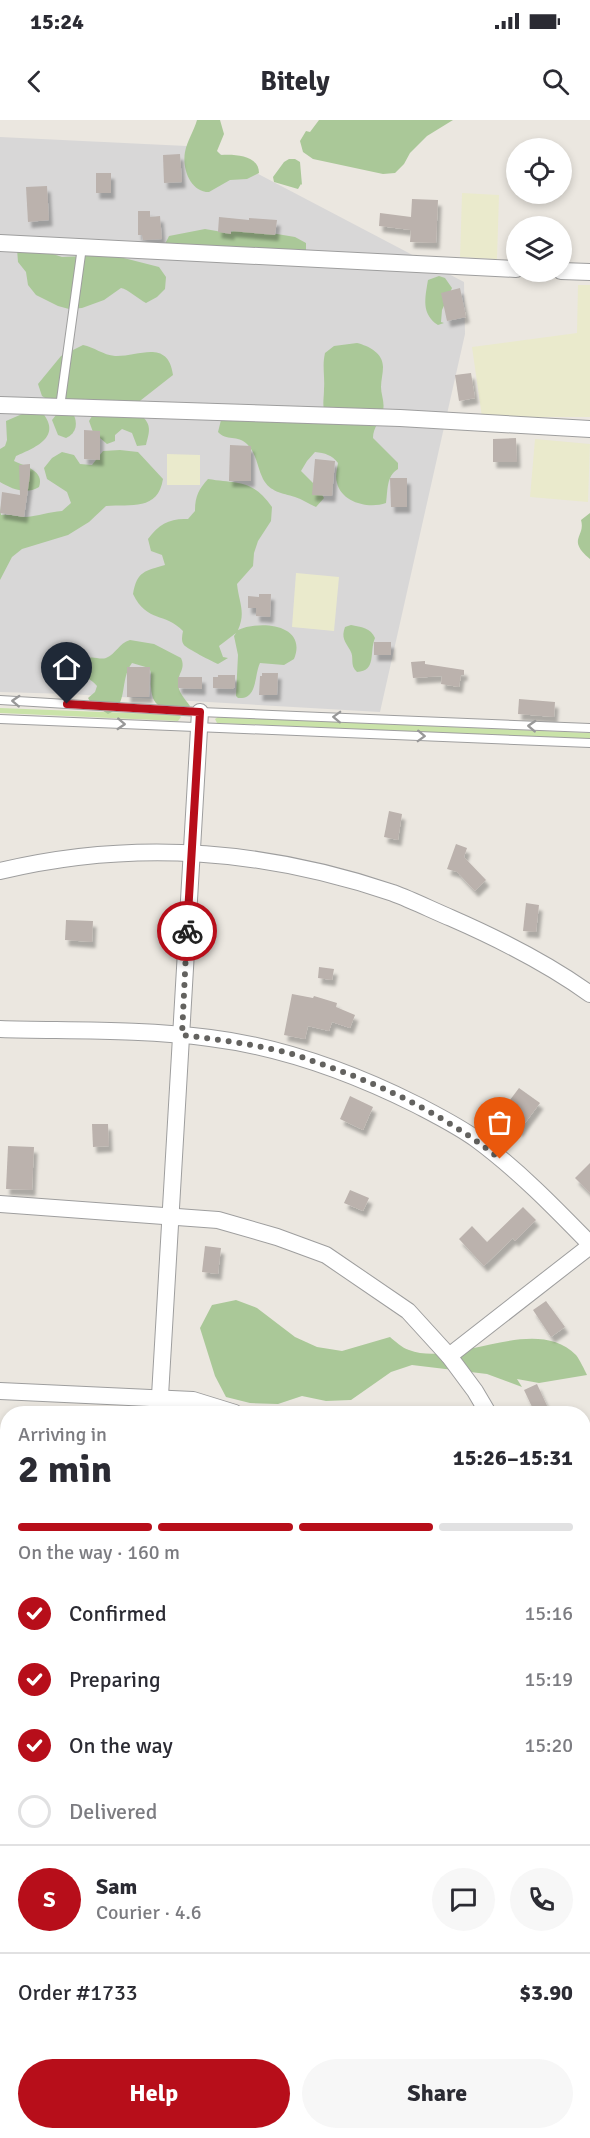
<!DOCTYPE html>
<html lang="en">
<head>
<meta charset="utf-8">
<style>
  body { margin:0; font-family:Signika,sans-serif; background:#f7f7f7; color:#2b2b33; height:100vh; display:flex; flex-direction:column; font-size:22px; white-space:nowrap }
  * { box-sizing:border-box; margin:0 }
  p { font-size:20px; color:#7c7c81 }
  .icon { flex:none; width:33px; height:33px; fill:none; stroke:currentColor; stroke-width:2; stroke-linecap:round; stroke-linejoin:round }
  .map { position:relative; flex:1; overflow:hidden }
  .drawer { position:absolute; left:0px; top:1286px; width:591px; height:734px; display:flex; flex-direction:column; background:#fff; border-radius:24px 24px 0 0; box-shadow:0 3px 9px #0003 }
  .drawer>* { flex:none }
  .controls { position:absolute; left:506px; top:18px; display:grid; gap:12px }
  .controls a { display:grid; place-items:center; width:66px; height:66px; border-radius:50%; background:#fff; box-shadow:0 3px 9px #0003; font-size:30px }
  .pin { position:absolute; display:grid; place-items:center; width:51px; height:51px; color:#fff; margin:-62px -26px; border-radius:50% 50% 50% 0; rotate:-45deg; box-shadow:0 0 6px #0007 }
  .pin .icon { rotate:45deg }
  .courier { position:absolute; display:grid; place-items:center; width:60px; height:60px; margin:-30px; border:4px solid #b70e1a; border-radius:50%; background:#fff; color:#222; box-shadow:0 2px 8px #0007 }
  .summary em { font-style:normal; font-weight:700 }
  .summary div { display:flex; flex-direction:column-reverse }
  .summary { display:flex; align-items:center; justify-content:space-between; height:102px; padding:0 18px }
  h1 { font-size:39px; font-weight:700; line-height:45px }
  .bar { display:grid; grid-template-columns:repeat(4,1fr); gap:9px 6px; align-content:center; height:72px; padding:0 18px }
  .bar i { height:8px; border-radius:4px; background:#e1e1e2 }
  .bar .on { background:#b70e1a }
  .bar p { grid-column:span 4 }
  .line { display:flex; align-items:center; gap:15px; padding:0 18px; border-top:2px solid #e1e1e2 }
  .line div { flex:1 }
  .round { display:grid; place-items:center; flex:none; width:63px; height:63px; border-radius:32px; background:#f7f7f7 }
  ol { padding:0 18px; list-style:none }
  li { display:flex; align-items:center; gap:18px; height:66px }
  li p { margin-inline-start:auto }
  li .icon { padding:6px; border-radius:50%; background:#b70e1a; color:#fff; stroke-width:4 }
  li:last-child { color:#7c7c81 }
  li i { width:33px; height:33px; border:3px solid #e1e1e2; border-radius:50% }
  .primary-button { display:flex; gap:12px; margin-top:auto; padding:12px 18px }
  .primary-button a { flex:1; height:69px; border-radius:36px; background:#b70e1a; color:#fff; font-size:24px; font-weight:700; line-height:69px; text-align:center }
  .primary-button a+a { background:#f7f7f7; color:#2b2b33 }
  .status { display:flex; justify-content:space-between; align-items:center; height:42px; padding:0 30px; background:#fff; direction:ltr }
  .status svg { height:16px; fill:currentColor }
  header { display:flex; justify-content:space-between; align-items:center; height:78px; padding:0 18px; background:#fff; font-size:27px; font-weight:700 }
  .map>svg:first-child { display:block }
  .residential { fill:#d8d7d7 }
  .farmland { fill:#eaeacc }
  .grass { fill:#cae3a9 }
  .forest { fill:#aac898 }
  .building { fill:#bbb2ad; filter:url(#shadow) }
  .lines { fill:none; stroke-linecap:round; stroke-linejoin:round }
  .lane-casing { stroke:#9e9e9e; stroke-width:10 }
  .street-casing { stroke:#9e9e9e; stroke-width:18 }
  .lane { stroke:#fff; stroke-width:8 }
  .street { stroke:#fff; stroke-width:16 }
  .oneway { stroke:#989898 }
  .done { stroke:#63625f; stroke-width:6; stroke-dasharray:0 10.8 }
  .route { stroke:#b70e1a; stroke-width:8 }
</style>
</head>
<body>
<div class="status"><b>15:24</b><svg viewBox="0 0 49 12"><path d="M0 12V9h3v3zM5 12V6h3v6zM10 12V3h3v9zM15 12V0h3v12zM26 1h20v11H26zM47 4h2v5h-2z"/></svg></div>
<header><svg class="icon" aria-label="back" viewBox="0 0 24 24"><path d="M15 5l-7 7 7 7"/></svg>Bitely<svg class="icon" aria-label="search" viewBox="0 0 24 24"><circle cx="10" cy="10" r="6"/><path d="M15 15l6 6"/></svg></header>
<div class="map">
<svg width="590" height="2018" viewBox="0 0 590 2018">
  <defs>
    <filter id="shadow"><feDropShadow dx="3.5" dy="6" stdDeviation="1.5" flood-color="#0004"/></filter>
  </defs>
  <rect width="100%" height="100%" fill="#ebe7e0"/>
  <path class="residential" d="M0 17 207 27 464 162 465 214 380 592 69 574 0 572Z"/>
  <g class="farmland">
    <path d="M462 73 499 75 497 139 460 137Z"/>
    <path d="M578 165H590V297H482L472 227 577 213Z"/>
    <path d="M535 319 590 324 588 382 530 377Z"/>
    <path d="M167 334 200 335V365H167Z"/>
    <path d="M296 453 339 457 334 511 292 507Z"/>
  </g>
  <g class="grass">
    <path d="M0 588 179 595 181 597 178 601 0 593Z"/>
    <path d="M218 597 590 613V619L217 603 215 599Z"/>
  </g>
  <g class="forest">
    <path d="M197 0H220L224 14 217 31 221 35C234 34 259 35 259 53L247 59 230 60 209 72C190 72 182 48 185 32 187 21 194 11 197 0Z"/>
    <path d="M319 0H453L427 16 410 33 404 44 395 53 383 54 313 39 303 32 300 21 306 11 310 12Z"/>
    <path d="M289 39H295L300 42 302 65 301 64 298 69 274 62 273 57 284 42Z"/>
    <path d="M205 109 228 113 239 109 271 113 295 117 306 123V135L164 126 169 116Z"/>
    <path d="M17 129 50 133 62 137 112 135 159 147 166 157 165 169 157 177 146 183C138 179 128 169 121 168L104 180 82 188 69 189 58 186 36 175 28 165 26 152 18 142Z"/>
    <path d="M439 156 445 158 452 168 442 190 441 202 444 203 438 205C421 194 425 178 428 160Z"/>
    <path d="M357 223C369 226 383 233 383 247 383 254 381 260 381 267 381 275 385 282 383 291 381 300 373 307 373 318L398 343V349C386 356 388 371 386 383 369 389 342 383 337 363 335 357 337 349 338 343 332 335 325 333 315 332L307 341 301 351 318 368 324 378 316 387C309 384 302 379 295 377 282 373 270 372 263 359 257 347 257 334 247 324 238 315 226 321 218 312L221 300 325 294C322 284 324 279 324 269 325 256 322 246 325 233L334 226Z"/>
    <path d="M83 225C94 227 103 235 115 236 138 237 168 218 173 255L136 284 137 281 116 287 53 283 42 276 38 264 61 236Z"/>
    <path d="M60 290 73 293C78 303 77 313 66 318L58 315 52 300Z"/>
    <path d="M29 291H41C63 316 37 327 16 336L14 341C25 346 45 351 39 367 26 375 12 369 0 362V329L5 326 7 320 6 301Z"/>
    <path d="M94 293 143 297C152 306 149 313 146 325L137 326 132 313 122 309 115 315V321L107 324 93 312 89 301Z"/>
    <path d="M120 330 138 332 163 359C158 391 131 384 106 386L89 402 68 415 22 429 12 437 0 460V386L1 395C10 394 18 397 26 397 38 396 49 392 62 391L71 383 67 372 47 359 44 348 52 338 62 332 74 335 80 344 92 345 103 331Z"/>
    <path d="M208 359C239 364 252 359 272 387L271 401 258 421 254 433 253 446 237 464C239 483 246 492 238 510 260 500 308 504 294 539L284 545 260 543C254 555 258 580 238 578L236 576 238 535 234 516 236 513 219 526 223 537 228 538 218 544C213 542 186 528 184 525 181 521 182 516 183 511 165 492 147 503 133 474 137 451 145 451 165 445L162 435 151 431 148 419C159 404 170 398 188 399L195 391C195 376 199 369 208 359Z"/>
    <path d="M590 393V439C566 419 586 417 581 400Z"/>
    <path d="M351 505C361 507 371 508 375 518 369 532 377 551 357 552 349 545 355 538 350 530 345 521 341 518 345 507Z"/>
    <path d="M130 520 154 524 181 538C186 549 178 553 178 563 178 572 185 579 190 586L185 591C167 589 152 591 151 567 150 560 153 555 149 548L132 543C119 560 129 586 108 594L91 583 88 578 95 572 97 566C92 559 84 558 78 552 80 547 81 541 86 539 92 535 99 540 106 538 116 534 119 523 130 520Z"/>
    <path d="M236 1180 257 1188 295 1217 317 1227 342 1231 390 1217C395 1221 402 1228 409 1230 456 1248 534 1193 576 1235 580 1240 584 1249 587 1255L539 1263 517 1259 522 1267 487 1254 412 1245 391 1252 351 1280 326 1281 302 1276 278 1284 250 1283 226 1277 215 1256 200 1208 212 1185Z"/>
    <path d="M590 1718V2018H554L520 2012 496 2016 462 2012H584V1719Z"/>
    <path d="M0 1826 8 1830 7 1849 4 1855 7 1865 0 1869Z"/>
  </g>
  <g class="building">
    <path d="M180 34 182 62 164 63 163 35Z"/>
    <rect x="96" y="53" width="15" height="20"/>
    <path d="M47 66 49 100 28 102 26 67Z"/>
    <path d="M412 79 438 80 436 123 410 122 411 110 379 106 380 93 411 97Z"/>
    <path d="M138 91H150V97L160 96 162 119 143 120 142 115H138Z"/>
    <path d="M219 97 249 100V98L277 100 275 115 231 111V114L218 112Z"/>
    <path d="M460 168 466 197 447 201 441 173Z"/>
    <path d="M471 253 475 278 459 281 455 255Z"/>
    <path d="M84 310 100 311V340L84 339Z"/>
    <path d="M516 318 517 342H493V319Z"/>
    <path d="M230 325 251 326V361H229Z"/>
    <path d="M315 339 335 341 332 376 312 375Z"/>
    <path d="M30 344V355L24 397 0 393 2 372 20 375 19 345Z"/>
    <path d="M390 358H407V387H391Z"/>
    <path d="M259 474H271L270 497 256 496V488H248V476L259 477Z"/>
    <rect x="374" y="522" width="17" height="13"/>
    <path d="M425 541V544L464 550V555H461L459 567 441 564 442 556 413 558 411 542Z"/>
    <path d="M127 547H150L149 577H127Z"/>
    <path d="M262 553H278L277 575H259L260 556H262Z"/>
    <path d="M218 555H235V567L232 569 213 568V557H218Z"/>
    <path d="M178 557H202V569L178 568Z"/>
    <path d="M519 579 555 582 554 597 518 594Z"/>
    <path d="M389 691 402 694 398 720 384 717Z"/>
    <path d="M456 724 467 728 464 737 486 760 475 771 457 752 447 749Z"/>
    <path d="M526 783 539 785 536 812 523 811Z"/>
    <path d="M66 800 93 801 92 822 65 820Z"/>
    <path d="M319 847 334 849 332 860 318 858Z"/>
    <path d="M292 874 313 878 314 876 337 883 336 887 355 895 350 908 332 902 329 911 308 906 305 919 284 915Z"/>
    <path d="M519 968 540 983 519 1011 498 996Z"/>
    <path d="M350 976 373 987 363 1010 340 999Z"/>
    <path d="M92 1004H108L109 1026 93 1027Z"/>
    <path d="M8 1026 34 1027 32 1070 6 1069Z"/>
    <path d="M590 1043V1073L575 1058Z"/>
    <path d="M350 1070 369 1078 363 1091 344 1083Z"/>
    <path d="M523 1087 536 1100 515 1121 513 1118 484 1146 459 1119 472 1106 487 1122Z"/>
    <path d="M205 1126 221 1128 218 1154 202 1152Z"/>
    <path d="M546 1181 565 1207 551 1217 533 1190Z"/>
    <path d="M537 1264 548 1288 535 1293 524 1270Z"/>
  </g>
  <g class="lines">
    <defs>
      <g id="lane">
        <path d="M60 287 82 127"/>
        <path d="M0 580 200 592 590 608"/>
        <path d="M0 599 590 623"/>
      </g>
      <g id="street">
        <path d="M0 123 516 149"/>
        <path d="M561 151 590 152"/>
        <path d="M0 285 400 298 590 309"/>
        <path d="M0 751C134 719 263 729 393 773 412 780 432 790 451 798 499 819 547 843 590 874"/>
        <path d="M0 909C69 911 141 909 210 918 282 927 351 952 417 985 436 995 458 1006 476 1019 518 1050 554 1087 590 1124"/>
        <path d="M0 1084 218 1100 277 1117 326 1135 408 1191 449 1236 475 1271 488 1293"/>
        <path d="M449 1236 590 1126"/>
        <path d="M0 1271 193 1280 235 1293"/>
        <path d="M159 1293 200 592"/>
        <path d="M0 1456 8 1457"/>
        <path d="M0 1475H8"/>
        <path d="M584 1539 590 1540"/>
        <path d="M0 1675H8"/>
        <path d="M584 1715 590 1716"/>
        <path d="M0 1841 3 1842"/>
        <path d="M584 1871H590"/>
        <path d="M0 1998H8"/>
        <path d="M169 2012 248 2018"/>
      </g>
    </defs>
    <use href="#lane" class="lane-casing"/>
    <use href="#street" class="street-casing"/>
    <use href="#lane" class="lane"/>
    <use href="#street" class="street"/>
  </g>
  <defs><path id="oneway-chevron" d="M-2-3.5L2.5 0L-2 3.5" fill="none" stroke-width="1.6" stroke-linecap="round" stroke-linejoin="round" transform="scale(1.5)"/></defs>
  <g class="oneway">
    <use href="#oneway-chevron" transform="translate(16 581) rotate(-177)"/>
    <use href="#oneway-chevron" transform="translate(337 597) rotate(-178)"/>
    <use href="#oneway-chevron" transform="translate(121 604) rotate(3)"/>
    <use href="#oneway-chevron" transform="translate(532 606) rotate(-177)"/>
    <use href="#oneway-chevron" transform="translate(421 616) rotate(2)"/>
  </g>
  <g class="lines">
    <path class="done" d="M187 811 182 915C216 919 251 924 285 932 298 935 311 941 324 945 387 967 448 997 500 1039"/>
    <path class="route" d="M67 584 200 592 187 811"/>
  </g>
</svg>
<div class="controls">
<a><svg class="icon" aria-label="locate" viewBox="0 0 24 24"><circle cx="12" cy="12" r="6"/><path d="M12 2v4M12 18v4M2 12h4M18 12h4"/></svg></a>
<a><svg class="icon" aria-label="layers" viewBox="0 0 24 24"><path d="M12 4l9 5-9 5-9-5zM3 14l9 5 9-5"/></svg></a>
</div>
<div class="pin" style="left:500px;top:1039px;background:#ea580c"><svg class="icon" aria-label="bag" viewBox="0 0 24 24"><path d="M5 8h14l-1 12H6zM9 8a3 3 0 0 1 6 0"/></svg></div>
<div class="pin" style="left:67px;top:584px;background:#1f2937"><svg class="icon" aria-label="home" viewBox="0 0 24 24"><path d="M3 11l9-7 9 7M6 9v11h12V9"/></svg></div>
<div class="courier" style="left:187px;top:811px"><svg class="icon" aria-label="bike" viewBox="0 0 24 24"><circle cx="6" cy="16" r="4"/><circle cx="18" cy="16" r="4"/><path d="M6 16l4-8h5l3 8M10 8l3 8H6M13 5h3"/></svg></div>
<section class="drawer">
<div class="summary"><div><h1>2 min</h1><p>Arriving in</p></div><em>15:26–15:31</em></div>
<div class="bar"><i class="on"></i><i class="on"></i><i class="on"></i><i></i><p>On the way · 160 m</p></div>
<ol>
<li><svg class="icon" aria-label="check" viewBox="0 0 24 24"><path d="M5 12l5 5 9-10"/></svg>Confirmed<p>15:16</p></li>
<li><svg class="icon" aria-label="check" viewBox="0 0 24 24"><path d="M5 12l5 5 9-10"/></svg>Preparing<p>15:19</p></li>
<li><svg class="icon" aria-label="check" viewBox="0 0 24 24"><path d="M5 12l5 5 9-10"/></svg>On the way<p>15:20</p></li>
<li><i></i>Delivered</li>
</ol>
<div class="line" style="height:108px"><b class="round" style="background:#b70e1a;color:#fff">S</b><div><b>Sam</b><p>Courier · 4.6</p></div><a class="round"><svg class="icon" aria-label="chat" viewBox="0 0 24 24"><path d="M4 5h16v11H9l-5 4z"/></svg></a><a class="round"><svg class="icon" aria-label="phone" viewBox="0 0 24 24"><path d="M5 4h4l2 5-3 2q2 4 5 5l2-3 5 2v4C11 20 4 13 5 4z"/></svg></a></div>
<div class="line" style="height:78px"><div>Order #1733</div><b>$3.90</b></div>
<div class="primary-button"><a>Help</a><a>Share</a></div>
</section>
</div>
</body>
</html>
